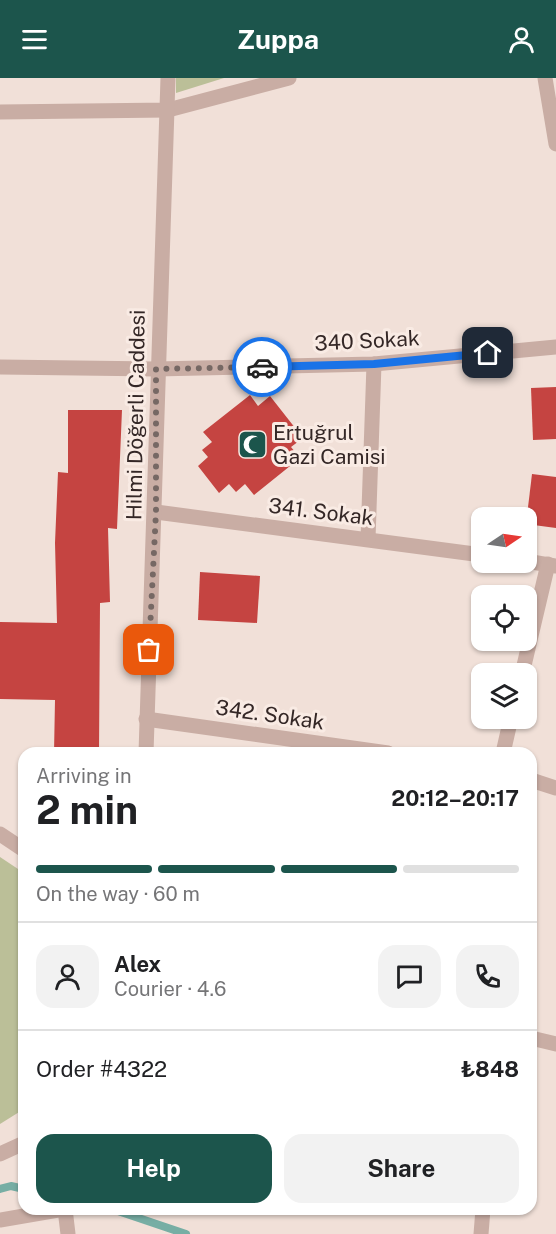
<!DOCTYPE html>
<html lang="en">
<head>
<meta charset="utf-8">
<style>
  body { margin:0; font-family:"Public Sans",sans-serif; background:#f2f2f2; color:#202124; height:100vh; display:flex; flex-direction:column; font-size:22px; white-space:nowrap }
  * { box-sizing:border-box; margin:0 }
  p { font-size:20px; color:#757577 }
  .icon { flex:none; width:33px; height:33px; fill:none; stroke:currentColor; stroke-width:2; stroke-linecap:round; stroke-linejoin:round }
  .map { position:relative; flex:1; overflow:hidden }
  .details { position:absolute; left:18px; top:669px; width:519px; height:468px; display:flex; flex-direction:column; background:#fff; border-radius:18px; box-shadow:0 2px 4px #0004 }
  .details>* { flex:none }
  .needle { width:39px; rotate:77deg }
  .controls { position:absolute; left:471px; top:429px; display:grid; gap:12px }
  .controls a { display:grid; place-items:center; width:66px; height:66px; border-radius:12px; background:#fff; box-shadow:0 2px 4px #0004; font-size:30px }
  .pin { position:absolute; display:grid; place-items:center; width:51px; height:51px; color:#fff; margin:-26px; border-radius:12px; box-shadow:0 3px 9px #0006 }
  .courier { position:absolute; display:grid; place-items:center; width:60px; height:60px; margin:-30px; border:4px solid #1a73e8; border-radius:50%; background:#fff; color:#222; box-shadow:0 2px 8px #0007 }
  .overview em { font-style:normal; font-weight:700 }
  .overview div { display:flex; flex-direction:column-reverse }
  .overview { display:flex; align-items:center; justify-content:space-between; height:102px; padding:0 18px }
  h1 { font-size:39px; font-weight:700; line-height:45px }
  .bar { display:grid; grid-template-columns:repeat(4,1fr); gap:9px 6px; align-content:center; height:72px; padding:0 18px }
  .bar i { height:8px; border-radius:4px; background:#e0e0e0 }
  .bar .active { background:#1c554c }
  .bar p { grid-column:span 4 }
  .line { display:flex; align-items:center; gap:15px; padding:0 18px; border-top:2px solid #e0e0e0 }
  .line div { flex:1 }
  .round { display:grid; place-items:center; flex:none; width:63px; height:63px; border-radius:18px; background:#f2f2f2 }
  .button { display:flex; gap:12px; margin-top:auto; padding:12px 18px }
  .button a { flex:1; height:69px; border-radius:18px; background:#1c554c; color:#fff; font-size:24px; font-weight:700; line-height:69px; text-align:center }
  .button a+a { background:#f2f2f2; color:#202124 }
  header { display:flex; justify-content:space-between; align-items:center; height:78px; padding:0 18px; background:#1c554c; color:#fff; font-size:27px; font-weight:700 }
  .map>svg:first-child { display:block }
  .green { fill:#bbbf98 }
  .lines { fill:none; stroke-linecap:round; stroke-linejoin:round }
  .stream { stroke:#77aea4; stroke-width:8 }
  .building { fill:#c54441 }
  .minor { stroke:#c9ada4; stroke-width:15 }
  .tertiary { stroke:#c9ada4; stroke-width:15 }
  .done { stroke:#766864; stroke-width:6; stroke-dasharray:0 10.8 }
  .route { stroke:#1a73e8; stroke-width:8 }
  .labels { text-anchor:middle; stroke-width:6; stroke-linejoin:round; paint-order:stroke }
  .street-label { font-size:21px; fill:#342726; stroke:#f9ebe4 }
  .poi-label { font-size:21px; fill:#342726; stroke:#f9ebe4; text-anchor:start }
</style>
</head>
<body>
<header><svg class="icon" aria-label="menu" viewBox="0 0 24 24"><path d="M4 6h16M4 12h16M4 18h16"/></svg>Zuppa<svg class="icon" aria-label="person" viewBox="0 0 24 24"><circle cx="12" cy="8" r="4"/><path d="M4 21q1-7 8-7t8 7"/></svg></header>
<div class="map">
<svg width="556" height="1156" viewBox="0 0 556 1156">
  <rect width="100%" height="100%" fill="#f1e0d8"/>
  <g class="green">
    <path d="M176 0H224L176 15Z"/>
    <path d="M0 779 24 795V1031L0 1046Z"/>
  </g>
  <g class="lines">
    <g class="stream">
      <path d="M0 1111 11 1108 24 1111"/>
      <path d="M112 1131 186 1156"/>
    </g>
  </g>
  <g class="building">
    <path d="M556 309V361L533 362 531 310Z"/>
    <path d="M250 317 258 328 270 318 303 360 291 369 300 380 254 417 245 406 236 414 229 406 219 415 198 388 208 379 202 372 212 364 203 354Z"/>
    <path d="M68 332H122L117 451 108 450 110 524 100 525 99 675H54L55 622 0 621V544L57 545 55 465 58 394 68 395Z"/>
    <path d="M532 396 556 399V450L526 446Z"/>
    <path d="M200 494 260 498 257 545 198 542Z"/>
  </g>
  <g class="lines">
    <g class="minor">
      <path d="M545 0 556 66"/>
      <path d="M0 34 168 32 289 0"/>
      <path d="M0 289 156 291 374 286 556 269"/>
      <path d="M156 434 482 477"/>
      <path d="M368 461 374 286"/>
      <path d="M526 483 556 488"/>
      <path d="M522 596 548 486"/>
      <path d="M146 641 388 675"/>
      <path d="M503 675 511 640"/>
      <path d="M531 702 556 710"/>
      <path d="M0 756 24 772"/>
      <path d="M531 960 556 966"/>
      <path d="M0 1076 24 1065"/>
      <path d="M0 1142 64 1131"/>
      <path d="M481 1156 483 1131"/>
    </g>
    <g class="tertiary">
      <path d="M146 675 168 0"/>
      <path d="M65 1131 68 1156"/>
    </g>
  </g>
  <g class="lines">
    <path class="done" d="M149 572 156 434V291L262 289"/>
    <path class="route" d="M262 289 374 286 488 275"/>
  </g>
  <defs>
    <symbol id="mosque-square" viewBox="-11 -11 22 22"><rect x="-9" y="-9" width="18" height="18" rx="4" fill="#1c554c" stroke="#f9ebe4"/><path d="M3.5-4.9A6 6 0 1 0 3.5 4.9A5 5 0 1 1 3.5-4.9Z" fill="#fff"/></symbol>
  </defs>
  <g fill-rule="evenodd">
    <use href="#mosque-square" x="236" y="350" width="33" height="33"/>
  </g>
  <g class="labels">
    <g class="street-label">
      <text transform="translate(367 263) rotate(-3)" y="7">340 Sokak</text>
      <text transform="translate(136 337) rotate(-89)" y="7">Hilmi Döğerli Caddesi</text>
      <text transform="translate(321 434) rotate(7)" y="7">341. Sokak</text>
      <text transform="translate(270 637) rotate(8)" y="7">342. Sokak</text>
    </g>
    <g class="poi-label">
      <text x="273" y="362">Ertuğrul<tspan x="273" dy="24">Gazi Camisi</tspan></text>
    </g>
  </g>
</svg>
<div class="controls">
<a><svg class="needle" viewBox="-14 -14 28 28"><path d="M0-13l5 13h-10z" fill="#e53935"/><path d="M0 13l5-13h-10z" fill="#757577"/></svg></a>
<a><svg class="icon" aria-label="locate" viewBox="0 0 24 24"><circle cx="12" cy="12" r="6"/><path d="M12 2v4M12 18v4M2 12h4M18 12h4"/></svg></a>
<a><svg class="icon" aria-label="layers" viewBox="0 0 24 24"><path d="M12 4l9 5-9 5-9-5zM3 14l9 5 9-5"/></svg></a>
</div>
<div class="pin" style="left:149px;top:572px;background:#ea580c"><svg class="icon" aria-label="bag" viewBox="0 0 24 24"><path d="M5 8h14l-1 12H6zM9 8a3 3 0 0 1 6 0"/></svg></div>
<div class="pin" style="left:488px;top:275px;background:#1f2937"><svg class="icon" aria-label="home" viewBox="0 0 24 24"><path d="M3 11l9-7 9 7M6 9v11h12V9"/></svg></div>
<div class="courier" style="left:262px;top:289px"><svg class="icon" aria-label="car" viewBox="0 0 24 24"><path d="M5 17H2v-5l4-1 3-4h7l3 4 3 1v5h-3M9 17h6M6 11h13"/><circle cx="7" cy="17" r="2"/><circle cx="17" cy="17" r="2"/></svg></div>
<section class="details">
<div class="overview"><div><h1>2 min</h1><p>Arriving in</p></div><em>20:12–20:17</em></div>
<div class="bar"><i class="active"></i><i class="active"></i><i class="active"></i><i></i><p>On the way · 60 m</p></div>
<div class="line" style="height:108px"><a class="round"><svg class="icon" aria-label="person" viewBox="0 0 24 24"><circle cx="12" cy="8" r="4"/><path d="M4 21q1-7 8-7t8 7"/></svg></a><div><b>Alex</b><p>Courier · 4.6</p></div><a class="round"><svg class="icon" aria-label="chat" viewBox="0 0 24 24"><path d="M4 5h16v11H9l-5 4z"/></svg></a><a class="round"><svg class="icon" aria-label="phone" viewBox="0 0 24 24"><path d="M5 4h4l2 5-3 2q2 4 5 5l2-3 5 2v4C11 20 4 13 5 4z"/></svg></a></div>
<div class="line" style="height:78px"><div>Order #4322</div><b>₺848</b></div>
<div class="button"><a>Help</a><a>Share</a></div>
</section>
</div>
</body>
</html>
